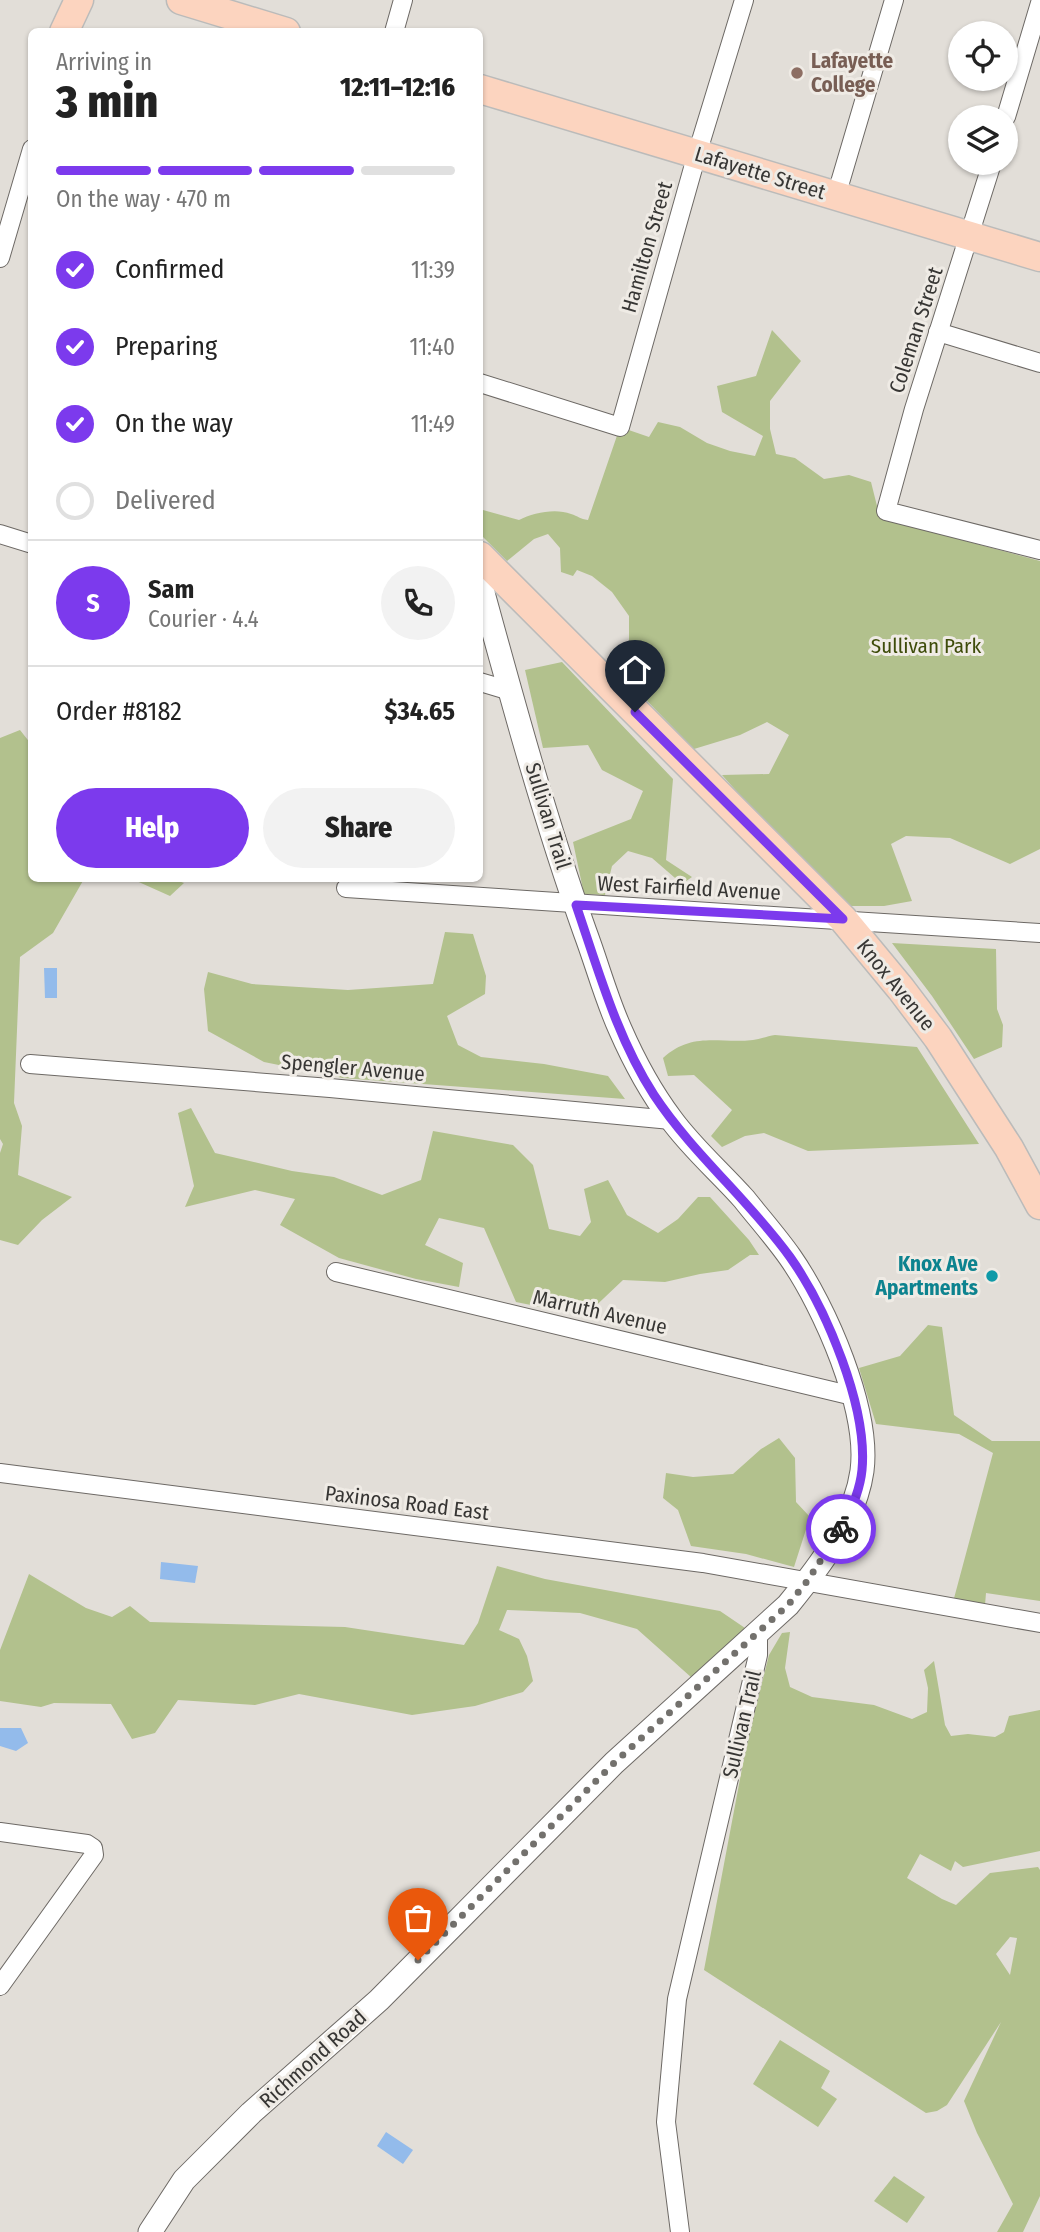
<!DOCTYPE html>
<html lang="en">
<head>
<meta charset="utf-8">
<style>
  body { margin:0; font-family:"Fira Sans Condensed",sans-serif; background:#f2f2f2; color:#222; height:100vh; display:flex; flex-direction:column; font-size:26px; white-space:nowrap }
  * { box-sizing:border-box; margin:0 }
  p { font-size:23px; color:#767676 }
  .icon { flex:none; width:38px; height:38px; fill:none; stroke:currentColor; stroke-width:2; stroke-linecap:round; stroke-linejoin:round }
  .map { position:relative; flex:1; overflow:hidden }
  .panel { position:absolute; left:28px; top:28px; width:455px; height:854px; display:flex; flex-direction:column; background:#fff; border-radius:10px; box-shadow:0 2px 5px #0004 }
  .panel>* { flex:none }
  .fabs { position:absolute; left:948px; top:21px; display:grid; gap:14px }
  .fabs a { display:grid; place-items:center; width:70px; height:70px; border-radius:50%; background:#fff; box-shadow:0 2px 5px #0004; font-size:35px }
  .pin { position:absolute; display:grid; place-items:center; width:60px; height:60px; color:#fff; margin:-72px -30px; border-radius:50% 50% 50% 0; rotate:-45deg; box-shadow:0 0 7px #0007 }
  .pin .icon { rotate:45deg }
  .courier { position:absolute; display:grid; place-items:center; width:70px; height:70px; margin:-35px; border:5px solid #7c3aed; border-radius:50%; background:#fff; color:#222; box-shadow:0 2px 9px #0007 }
  .summary em { font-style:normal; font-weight:800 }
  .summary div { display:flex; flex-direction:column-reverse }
  .summary { display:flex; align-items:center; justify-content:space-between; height:119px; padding:0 28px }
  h1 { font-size:46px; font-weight:800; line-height:52px }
  .bar { display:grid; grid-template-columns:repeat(4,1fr); gap:10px 7px; align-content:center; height:84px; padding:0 28px }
  .bar i { height:9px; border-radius:5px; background:#e0e0e0 }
  .bar .current { background:#7c3aed }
  .bar p { grid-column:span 4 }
  .line { display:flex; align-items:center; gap:18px; padding:0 28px; border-top:2px solid #e0e0e0 }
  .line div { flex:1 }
  .round { display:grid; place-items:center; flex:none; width:74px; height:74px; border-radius:37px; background:#f2f2f2 }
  ol { padding:0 28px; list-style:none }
  li { display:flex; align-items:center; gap:21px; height:77px }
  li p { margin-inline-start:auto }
  li .icon { padding:7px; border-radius:50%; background:#7c3aed; color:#fff; stroke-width:4 }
  li:last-child { color:#767676 }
  li i { width:38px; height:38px; border:4px solid #e0e0e0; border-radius:50% }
  .primary-button { display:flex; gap:14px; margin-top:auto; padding:14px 28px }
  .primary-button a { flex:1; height:80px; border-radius:42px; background:#7c3aed; color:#fff; font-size:28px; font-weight:800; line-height:80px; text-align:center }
  .primary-button a+a { background:#f2f2f2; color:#222 }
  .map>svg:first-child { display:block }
  .green { fill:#b2c18d; fill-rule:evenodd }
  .water { fill:#93bbeb }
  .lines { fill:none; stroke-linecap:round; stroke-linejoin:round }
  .minor-casing { stroke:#6d6965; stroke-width:20 }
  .tertiary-casing { stroke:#6d6965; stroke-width:25 }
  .primary-casing { stroke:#bbbbba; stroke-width:31 }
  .minor { stroke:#fff; stroke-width:18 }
  .tertiary { stroke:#fff; stroke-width:23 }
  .primary { stroke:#fcd4bf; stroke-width:28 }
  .done { stroke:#73716d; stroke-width:7; stroke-dasharray:0 12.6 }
  .route { stroke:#7c3aed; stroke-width:9 }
  .education-dot { fill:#8d6e63; stroke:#efebe5; stroke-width:2.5 }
  .culture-dot { fill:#0f9aa8; stroke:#efebe5; stroke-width:2.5 }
  .labels { text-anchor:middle; stroke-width:6; stroke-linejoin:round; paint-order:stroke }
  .education-label { font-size:21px; font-weight:bold; fill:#785e54; stroke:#efebe5; text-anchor:start }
  .street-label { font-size:21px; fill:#373634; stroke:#efebe5 }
  .park-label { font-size:21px; fill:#3e4c0a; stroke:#efebe5 }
  .culture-label { font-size:21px; font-weight:bold; fill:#0d838f; stroke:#efebe5; text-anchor:end }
</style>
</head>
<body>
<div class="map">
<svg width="1040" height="2232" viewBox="0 0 1040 2232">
  <rect width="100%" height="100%" fill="#e2ded8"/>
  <g class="green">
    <path d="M772 330 801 361 770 401V429L776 454 795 458 824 479 849 475 871 482 880 518 1040 561V849L1010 864 950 838 906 836 891 844 912 901 884 906H850L781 841 722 775 769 774 789 735 767 722 740 735 694 749 614 667 629 646V616L612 592 592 576 577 570 573 576 561 572 560 548 548 534 534 539 507 561 480 534V513L483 510 519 520C533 513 555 508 571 514 578 516 580 519 588 520L620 427 649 437 658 422 680 427 707 443 730 451 755 456 763 436 722 412 717 386 756 376Z"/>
    <path d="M562 662 673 779 666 860 692 877 682 884 652 858 628 851 612 866 605 895 584 894 573 842 631 819 643 791 602 770 588 745 543 748 525 670Z"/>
    <path d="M20 730 31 744 32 878 84 879 53 933 20 957 14 1103 22 1126 18 1175 72 1197 42 1220 18 1245 0 1240V1153L3 1144 0 1139V738Z"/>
    <path d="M132 879H173L184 883 170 896Z"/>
    <path d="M445 932 473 934 486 976 485 994 447 1016 458 1045 481 1057 544 1064 608 1076 625 1099 343 1078 264 1062 208 1031 204 989 208 972 252 984 348 990 433 984Z"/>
    <path d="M892 943 996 949 997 1009 1003 1025 1002 1047 974 1059 932 996Z"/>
    <path d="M775 1035 917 1047 979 1144 808 1151 764 1133 745 1136 722 1147 711 1136 732 1110 694 1075 668 1076 663 1058C693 1031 719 1044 753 1040 760 1039 768 1036 775 1035Z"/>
    <path d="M191 1108 215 1153 292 1171 334 1177 382 1195 421 1180 433 1131 513 1145 533 1165 549 1229 580 1236 591 1222 584 1189 608 1180 627 1215 658 1233 678 1219 698 1197H710L749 1240 759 1255H750L728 1270 700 1274 665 1282 623 1280 585 1316 516 1302 484 1228 439 1218 425 1245 463 1263 459 1287 416 1279 339 1258 280 1225 295 1199 255 1190 185 1207 194 1186 178 1113Z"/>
    <path d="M928 1325 942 1327 954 1415 992 1441H1040V1601L986 1593 985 1605 953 1602 993 1453 959 1434 876 1424 859 1368 900 1356Z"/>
    <path d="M779 1438 795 1458 796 1502 810 1517 794 1567 746 1554 691 1546 678 1510 663 1498 666 1473 693 1477 733 1474 761 1449Z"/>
    <path d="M497 1566 545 1579 720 1611 745 1628 692 1678 637 1629 580 1613 507 1610 499 1630 519 1639 527 1656 533 1681 523 1692 475 1706 412 1715 299 1694 255 1705 178 1700 155 1733 132 1739 111 1704 54 1703 41 1707 0 1701V1650L29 1574 86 1608 112 1617 130 1606 150 1622 345 1627 464 1645 478 1623Z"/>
    <path d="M790 1632 785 1668 790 1687 812 1697 874 1705 912 1719 927 1712 928 1688 924 1670 934 1661 945 1725 951 1736 968 1734 995 1737 1004 1732 1009 1716 1040 1710V1851L963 1867 955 1861 951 1871 920 1854 907 1878 942 1899 956 1905 990 1873 1038 1867 1040 1870V2196L1023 2232H997L1013 2204 977 2133 964 2101 1001 2022 947 2105 937 2111 926 2113 704 1970 747 1742 769 1655 782 1633ZM1010 1937 1017 1938 1010 1975 996 1954Z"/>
    <path d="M780 2040 830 2071 821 2088 837 2099 818 2127 753 2084Z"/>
    <path d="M894 2176 925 2197 907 2223 874 2201Z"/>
  </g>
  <g class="water">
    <path d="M44 968H57V998H45Z"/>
    <path d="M161 1562 198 1566 195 1583 160 1579Z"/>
    <path d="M0 1728H21L28 1743 16 1751 0 1746Z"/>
    <path d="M386 2132 413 2150 403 2164 377 2146Z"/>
  </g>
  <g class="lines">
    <defs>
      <g id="minor">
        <path d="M394 32 403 0"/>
        <path d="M1006 117 1040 3"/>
        <path d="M992 163 914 409 886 511 1040 550"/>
        <path d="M836 196 894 0"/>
        <path d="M0 258 32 149"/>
        <path d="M938 332 1040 363"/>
        <path d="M480 383 620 427 697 154 744 0"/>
        <path d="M0 534 32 544"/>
        <path d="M480 682 510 691"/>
        <path d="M346 888C577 905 809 917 1040 933"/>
        <path d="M30 1064 330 1088 671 1120"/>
        <path d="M336 1272 853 1396"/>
        <path d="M0 1473 703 1563 1040 1623"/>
        <path d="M0 1832 87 1844 93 1848 94 1855 0 1986"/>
        <path d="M680 2232 666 2122 677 1999 758 1655V1632"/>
      </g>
      <path id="tertiary" d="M150 2232 184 2180 251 2113 379 2000 614 1763 788 1605C819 1567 855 1521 862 1471 870 1410 825 1307 790 1257 776 1237 759 1218 744 1199 720 1172 692 1148 671 1119 650 1091 634 1061 620 1029 606 998 597 964 585 932 544 817 512 699 480 582"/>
      <g id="primary">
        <path d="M181 0 286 32"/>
        <path d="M64 32 79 0"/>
        <path d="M480 89 1040 257"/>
        <path d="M480 556 843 919 901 989 938 1038 1009 1148 1040 1205"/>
      </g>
    </defs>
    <use href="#minor" class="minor-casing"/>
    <use href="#tertiary" class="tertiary-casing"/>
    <use href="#primary" class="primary-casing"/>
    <use href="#minor" class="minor"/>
    <use href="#tertiary" class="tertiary"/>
    <use href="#primary" class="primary"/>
  </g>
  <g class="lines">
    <path class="done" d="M418 1960 614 1763 788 1605 808 1580 841 1529"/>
    <path class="route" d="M635 712 843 919 576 905C598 969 617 1038 654 1095 693 1154 749 1200 790 1257 826 1308 868 1407 862 1470 860 1490 851 1511 841 1529"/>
  </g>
  <circle class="education-dot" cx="797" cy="73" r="7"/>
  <circle class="culture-dot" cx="992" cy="1276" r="7"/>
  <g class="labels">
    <g class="education-label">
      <text x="811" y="68">Lafayette<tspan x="811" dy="24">College</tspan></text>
    </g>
    <g class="street-label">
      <text transform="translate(760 173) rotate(17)" y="7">Lafayette Street</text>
      <text transform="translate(647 247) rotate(-74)" y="7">Hamilton Street</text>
      <text transform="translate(916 330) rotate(-72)" y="7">Coleman Street</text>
      <text transform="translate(548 816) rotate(73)" y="7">Sullivan Trail</text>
      <text transform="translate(689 888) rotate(3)" y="7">West Fairfield Avenue</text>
      <text transform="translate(896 985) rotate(51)" y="7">Knox Avenue</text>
      <text transform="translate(353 1068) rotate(5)" y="7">Spengler Avenue</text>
      <text transform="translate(600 1312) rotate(13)" y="7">Marruth Avenue</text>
      <text transform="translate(407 1503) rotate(7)" y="7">Paxinosa Road East</text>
      <text transform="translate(742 1724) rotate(-77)" y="7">Sullivan Trail</text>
      <text transform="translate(313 2059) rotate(-42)" y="7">Richmond Road</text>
    </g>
    <g class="park-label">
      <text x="926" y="653">Sullivan Park</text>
    </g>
    <g class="culture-label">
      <text x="978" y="1271">Knox Ave<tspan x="978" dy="24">Apartments</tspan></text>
    </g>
  </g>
</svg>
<div class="fabs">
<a><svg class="icon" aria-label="locate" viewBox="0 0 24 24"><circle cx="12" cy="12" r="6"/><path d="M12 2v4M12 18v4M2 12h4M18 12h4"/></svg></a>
<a><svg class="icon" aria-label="layers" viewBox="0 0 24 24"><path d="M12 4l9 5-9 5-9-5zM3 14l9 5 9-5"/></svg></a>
</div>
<div class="pin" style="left:418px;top:1960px;background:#ea580c"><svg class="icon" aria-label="bag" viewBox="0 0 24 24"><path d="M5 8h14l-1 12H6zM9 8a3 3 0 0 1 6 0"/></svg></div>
<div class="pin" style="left:635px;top:712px;background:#1f2937"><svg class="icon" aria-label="home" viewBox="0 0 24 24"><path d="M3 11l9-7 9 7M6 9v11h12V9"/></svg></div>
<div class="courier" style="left:841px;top:1529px"><svg class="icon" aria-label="bike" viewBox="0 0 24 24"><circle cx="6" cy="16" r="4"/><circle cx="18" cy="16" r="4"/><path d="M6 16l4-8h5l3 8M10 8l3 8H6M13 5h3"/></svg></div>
<section class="panel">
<div class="summary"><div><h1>3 min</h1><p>Arriving in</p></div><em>12:11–12:16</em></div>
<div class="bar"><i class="current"></i><i class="current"></i><i class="current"></i><i></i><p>On the way · 470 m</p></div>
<ol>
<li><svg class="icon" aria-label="check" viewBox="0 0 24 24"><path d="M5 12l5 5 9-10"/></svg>Confirmed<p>11:39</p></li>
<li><svg class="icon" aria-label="check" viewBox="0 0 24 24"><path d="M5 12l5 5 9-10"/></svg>Preparing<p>11:40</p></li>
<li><svg class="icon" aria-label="check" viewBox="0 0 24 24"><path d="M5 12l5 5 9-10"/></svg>On the way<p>11:49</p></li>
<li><i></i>Delivered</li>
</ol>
<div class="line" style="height:126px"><b class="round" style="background:#7c3aed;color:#fff">S</b><div><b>Sam</b><p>Courier · 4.4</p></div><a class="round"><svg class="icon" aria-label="phone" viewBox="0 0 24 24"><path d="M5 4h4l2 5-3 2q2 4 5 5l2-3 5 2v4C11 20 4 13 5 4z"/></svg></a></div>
<div class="line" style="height:91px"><div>Order #8182</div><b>$34.65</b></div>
<div class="primary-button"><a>Help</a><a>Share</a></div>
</section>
</div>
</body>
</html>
